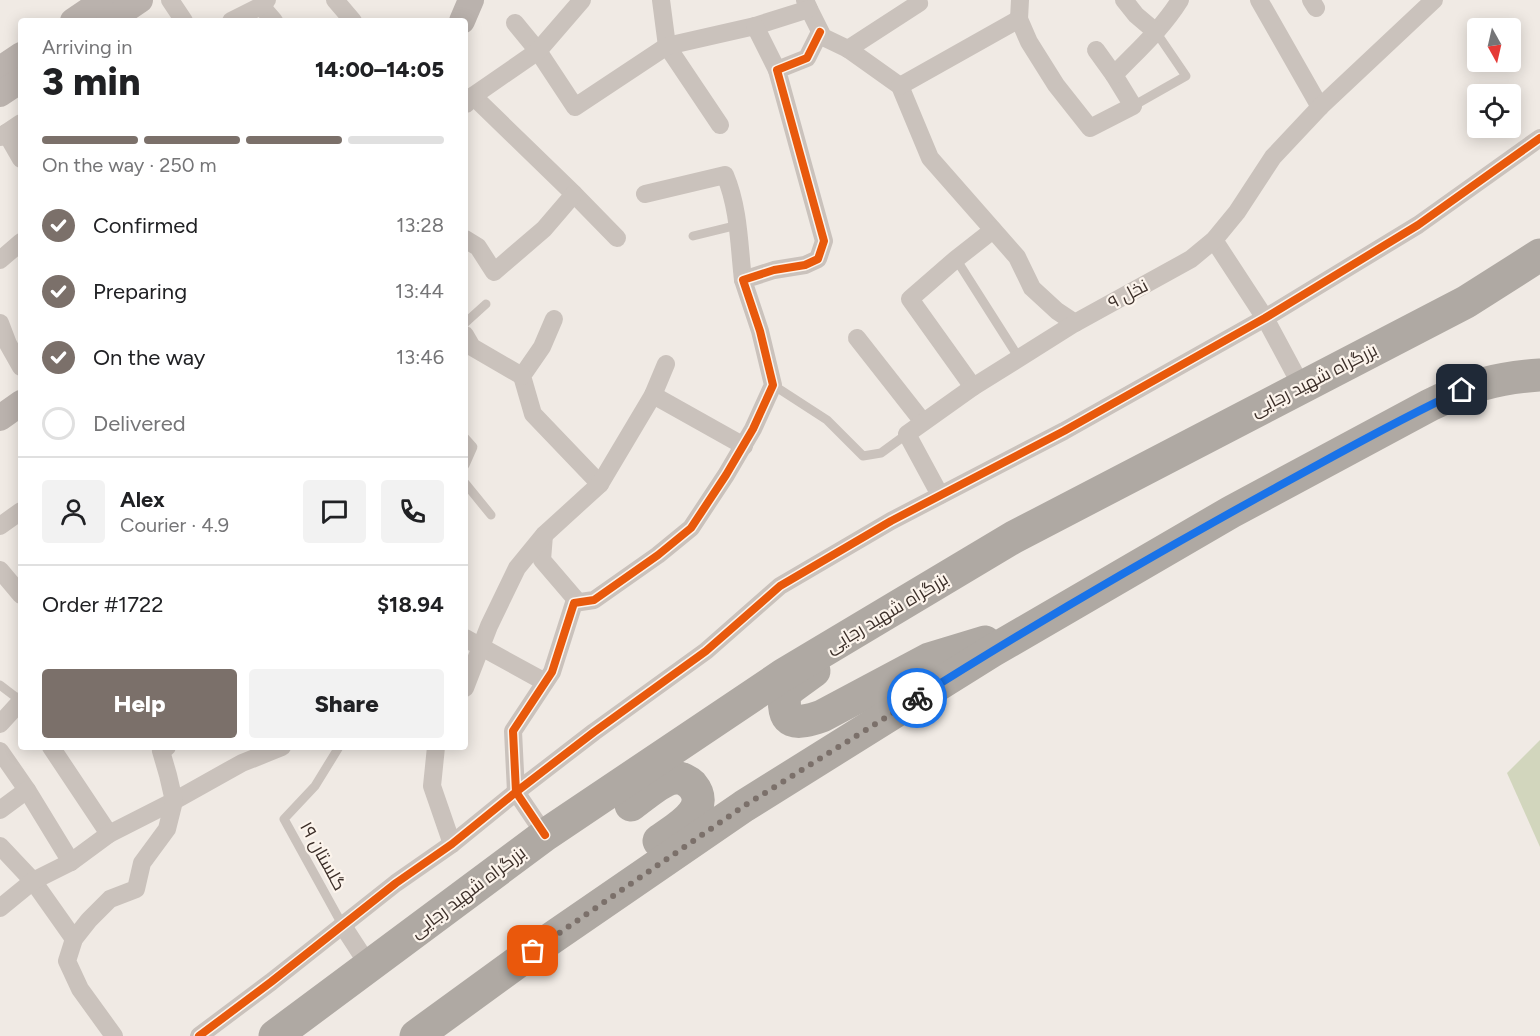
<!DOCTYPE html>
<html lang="en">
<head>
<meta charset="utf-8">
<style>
  body { margin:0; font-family:Figtree,Cairo,sans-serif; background:#f2f2f2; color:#202124; height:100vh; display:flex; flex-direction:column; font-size:22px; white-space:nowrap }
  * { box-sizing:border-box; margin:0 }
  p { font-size:20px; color:#757577 }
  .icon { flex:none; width:33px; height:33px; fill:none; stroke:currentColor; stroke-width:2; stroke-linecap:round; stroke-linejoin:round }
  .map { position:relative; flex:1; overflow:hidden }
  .sheet { position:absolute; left:18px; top:18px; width:450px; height:732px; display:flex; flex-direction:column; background:#fff; border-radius:6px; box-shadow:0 3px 15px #0003 }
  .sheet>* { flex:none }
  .needle { width:39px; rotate:172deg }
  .buttons { position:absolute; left:1467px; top:18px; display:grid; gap:12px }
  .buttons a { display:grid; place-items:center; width:54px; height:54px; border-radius:6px; background:#fff; box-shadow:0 3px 15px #0003; font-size:30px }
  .pin { position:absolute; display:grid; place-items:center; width:51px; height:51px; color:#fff; margin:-26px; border-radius:12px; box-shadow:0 3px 9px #0006 }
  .courier { position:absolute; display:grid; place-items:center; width:60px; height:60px; margin:-30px; border:4px solid #1a73e8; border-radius:50%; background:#fff; color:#222; box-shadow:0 2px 8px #0007 }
  .overview em { font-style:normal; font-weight:800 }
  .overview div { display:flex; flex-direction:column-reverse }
  .overview { display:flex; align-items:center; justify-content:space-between; height:102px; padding:0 24px }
  h1 { font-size:39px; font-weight:800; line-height:45px }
  .bar { display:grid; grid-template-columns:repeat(4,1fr); gap:9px 6px; align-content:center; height:72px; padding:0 24px }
  .bar i { height:8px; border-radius:4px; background:#e0e0e0 }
  .bar .selected { background:#7b706a }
  .bar p { grid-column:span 4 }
  .line { display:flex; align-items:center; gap:15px; padding:0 24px; border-top:2px solid #e0e0e0 }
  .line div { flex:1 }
  .round { display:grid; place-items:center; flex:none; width:63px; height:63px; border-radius:6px; background:#f2f2f2 }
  ol { padding:0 24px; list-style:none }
  li { display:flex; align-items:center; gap:18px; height:66px }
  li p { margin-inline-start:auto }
  li .icon { padding:6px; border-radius:50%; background:#7b706a; color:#fff; stroke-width:4 }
  li:last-child { color:#757577 }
  li i { width:33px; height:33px; border:3px solid #e0e0e0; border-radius:50% }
  .action { display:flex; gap:12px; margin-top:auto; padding:12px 24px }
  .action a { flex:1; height:69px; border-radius:6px; background:#7b706a; color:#fff; font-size:24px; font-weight:800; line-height:69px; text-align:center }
  .action a+a { background:#f2f2f2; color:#202124 }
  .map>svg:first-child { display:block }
  .pitch { fill:#d2d6bd }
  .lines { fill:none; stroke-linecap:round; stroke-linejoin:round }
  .lane { stroke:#cac2bc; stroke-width:9 }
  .street { stroke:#cac2bc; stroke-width:18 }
  .secondary { stroke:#bab2ad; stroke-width:26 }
  .highway { stroke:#afa9a3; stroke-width:33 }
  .cycleway-casing { stroke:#fcf4ec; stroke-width:11 }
  .cycleway { stroke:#e8590c; stroke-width:8 }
  .done { stroke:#7b706a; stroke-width:6; stroke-dasharray:0 10.8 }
  .route { stroke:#1a73e8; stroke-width:8 }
  .labels { text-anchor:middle; stroke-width:4.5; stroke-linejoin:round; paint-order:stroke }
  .street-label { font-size:18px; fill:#3c2f29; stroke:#fcf4ec }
</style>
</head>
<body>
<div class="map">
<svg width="1540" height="1036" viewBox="0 0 1540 1036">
  <rect width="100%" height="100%" fill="#f0eae4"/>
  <path class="pitch" d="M1540 740V847L1507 773Z"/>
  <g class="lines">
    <g class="lane">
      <path d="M1133 106 1186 76 1156 32"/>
      <path d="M693 236 738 225"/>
      <path d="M956 259 1019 358"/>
      <path d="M465 323 486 304"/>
      <path d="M773 385 827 420 863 456 881 453 907 434"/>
      <path d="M465 438 473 447 465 465"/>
      <path d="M465 483 491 515"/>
      <path d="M0 685 21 701"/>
      <path d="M339 747 315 786 284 819 343 926"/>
    </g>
    <g class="street">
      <path d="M170 0 184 21"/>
      <path d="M335 0 353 21"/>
      <path d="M661 0 667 46 720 125"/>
      <path d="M805 0 809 9 823 37 848 49 900 86 930 158 1017 257 1032 288 1057 311 1075 323"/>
      <path d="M1020 0 1019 19 1029 42 1056 85 1090 128 1133 106 1114 75C1137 51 1162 29 1180 0"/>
      <path d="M1124 0 1136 15 1156 32"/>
      <path d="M1259 0 1320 107"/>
      <path d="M1311 0 1316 8"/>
      <path d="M261 6 274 21"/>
      <path d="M231 21 261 6 267 0"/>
      <path d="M515 23 538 51 575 107 667 46 755 26 809 9"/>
      <path d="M755 26 777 70"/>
      <path d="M848 49 919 3 918 0"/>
      <path d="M1096 50 1114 75"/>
      <path d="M900 86 1019 19"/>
      <path d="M473 96 574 194 617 238"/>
      <path d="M466 104 473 96 538 51 582 0"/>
      <path d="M6 133 21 159"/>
      <path d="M0 137 21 123"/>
      <path d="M645 194 725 175C739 208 739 245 743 280"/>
      <path d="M465 239 478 247 494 272 544 229 574 194"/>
      <path d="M1214 240 1265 318 1302 387"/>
      <path d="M0 260 21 242"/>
      <path d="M554 319 542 347 522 376 533 414 600 484"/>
      <path d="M0 323 8 344 21 367"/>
      <path d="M465 335 472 347 522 376"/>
      <path d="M857 338 923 422"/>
      <path d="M973 387 910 299 956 259 993 230"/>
      <path d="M653 395 744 446"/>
      <path d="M940 495 907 434 973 387 1075 323 1191 259 1214 240 1237 212 1273 157 1320 107 1434 0"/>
      <path d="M0 526 21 511"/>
      <path d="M544 535 542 560 578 602"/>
      <path d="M0 570 21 595"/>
      <path d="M465 638 545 682"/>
      <path d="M465 688 489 626 517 568 544 535 600 484 653 395 666 364"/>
      <path d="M0 724 21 701"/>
      <path d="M51 747 109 834"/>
      <path d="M436 747 432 786 452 844"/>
      <path d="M0 751 27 790 71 862"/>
      <path d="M0 810 27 790"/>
      <path d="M545 835 516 792 513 731 552 672 574 603 594 600 658 555 691 528 726 475 753 429 773 385 760 331 743 280 774 270 805 265 818 259 824 241 777 70 807 58 820 32"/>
      <path d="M0 846 33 881 74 939"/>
      <path d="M0 908 33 881 71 862 109 834 174 801 242 763 282 747"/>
      <path d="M343 926 369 966"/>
      <path d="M114 1036 80 989 67 961 74 939 89 920 110 899 136 889 142 863 167 829 174 801 168 775 161 751 167 747"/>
      <path d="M199 1036 271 982 396 883 452 844 516 792 594 732 706 651 780 586 891 521 1064 431 1265 318 1418 225 1540 138"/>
    </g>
    <g class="secondary">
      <path d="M73 21 104 0"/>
      <path d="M109 21 140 0"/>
      <path d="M462 21 471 0"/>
      <path d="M0 69 21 55"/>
      <path d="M0 94 21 80"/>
      <path d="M0 418 21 403"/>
    </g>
    <g class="highway">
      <path d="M814 671 792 687 785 693C781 726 796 725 822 716L929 659 985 642"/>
      <path d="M631 805C642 797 662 779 675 778 681 777 688 781 692 785 713 810 675 829 659 841"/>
      <path d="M275 1036 545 835 783 675 1014 537 1466 302 1540 255"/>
      <path d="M416 1036 533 951 744 806 992 651 1231 512 1430 405C1469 386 1496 378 1540 375"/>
    </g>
    <defs>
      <g id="cycleway">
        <path d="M545 835 516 792 513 731 552 672 574 603 594 600 658 555 691 528 726 475 753 429 773 385 760 331 743 280 774 270 805 265 818 259 824 241 777 70 807 58 820 32"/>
        <path d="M199 1036 271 982 396 883 452 844 516 792 594 732 706 651 780 586 891 521 1064 431 1265 318 1418 225 1540 138"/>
      </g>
    </defs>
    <use href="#cycleway" class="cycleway-casing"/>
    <use href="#cycleway" class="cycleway"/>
  </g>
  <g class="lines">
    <path class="done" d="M533 951 744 806 917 698"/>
    <path class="route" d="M917 698C1034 624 1155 554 1277 487 1338 454 1399 419 1462 390"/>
  </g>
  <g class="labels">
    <g class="street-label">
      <text transform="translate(1128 294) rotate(-28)" y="6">نخل ۹</text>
      <text transform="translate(1314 380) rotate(-27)" y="6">بزرگراه شهید رجایی</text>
      <text transform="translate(887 613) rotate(-31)" y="6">بزرگراه شهید رجایی</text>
      <text transform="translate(323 856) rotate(61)" y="6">گلستان ۱۹</text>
      <text transform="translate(468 892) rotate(-37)" y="6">بزرگراه شهید رجایی</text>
    </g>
  </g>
</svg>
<div class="buttons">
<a><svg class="needle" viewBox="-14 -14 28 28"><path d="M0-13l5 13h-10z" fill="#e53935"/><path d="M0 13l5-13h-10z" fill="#757577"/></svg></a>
<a><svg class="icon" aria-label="locate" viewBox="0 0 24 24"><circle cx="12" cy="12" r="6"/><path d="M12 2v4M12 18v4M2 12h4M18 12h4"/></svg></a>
</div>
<div class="pin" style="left:533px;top:951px;background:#ea580c"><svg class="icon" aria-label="bag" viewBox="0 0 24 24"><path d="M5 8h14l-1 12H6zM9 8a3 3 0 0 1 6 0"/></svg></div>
<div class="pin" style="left:1462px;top:390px;background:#1f2937"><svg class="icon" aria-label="home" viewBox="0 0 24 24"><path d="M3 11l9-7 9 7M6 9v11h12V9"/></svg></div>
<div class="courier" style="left:917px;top:698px"><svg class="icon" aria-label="bike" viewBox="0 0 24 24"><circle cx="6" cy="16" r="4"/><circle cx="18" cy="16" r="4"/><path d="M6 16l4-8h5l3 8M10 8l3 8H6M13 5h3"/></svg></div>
<section class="sheet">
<div class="overview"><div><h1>3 min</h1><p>Arriving in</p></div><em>14:00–14:05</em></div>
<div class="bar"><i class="selected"></i><i class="selected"></i><i class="selected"></i><i></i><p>On the way · 250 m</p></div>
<ol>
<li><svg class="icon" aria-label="check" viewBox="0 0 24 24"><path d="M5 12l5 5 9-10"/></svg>Confirmed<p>13:28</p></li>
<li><svg class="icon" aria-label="check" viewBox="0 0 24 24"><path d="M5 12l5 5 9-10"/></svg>Preparing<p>13:44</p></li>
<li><svg class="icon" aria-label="check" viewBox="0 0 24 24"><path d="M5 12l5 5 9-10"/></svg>On the way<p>13:46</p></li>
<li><i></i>Delivered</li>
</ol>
<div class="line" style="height:108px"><a class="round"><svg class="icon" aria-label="person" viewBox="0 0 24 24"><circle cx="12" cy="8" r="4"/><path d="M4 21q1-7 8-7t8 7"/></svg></a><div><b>Alex</b><p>Courier · 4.9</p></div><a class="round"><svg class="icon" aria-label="chat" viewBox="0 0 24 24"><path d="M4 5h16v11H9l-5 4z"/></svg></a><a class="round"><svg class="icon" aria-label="phone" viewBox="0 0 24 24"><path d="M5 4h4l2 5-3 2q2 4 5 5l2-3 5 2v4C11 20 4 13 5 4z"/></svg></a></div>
<div class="line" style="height:78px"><div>Order #1722</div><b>$18.94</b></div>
<div class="action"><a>Help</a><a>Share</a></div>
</section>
</div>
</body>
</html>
